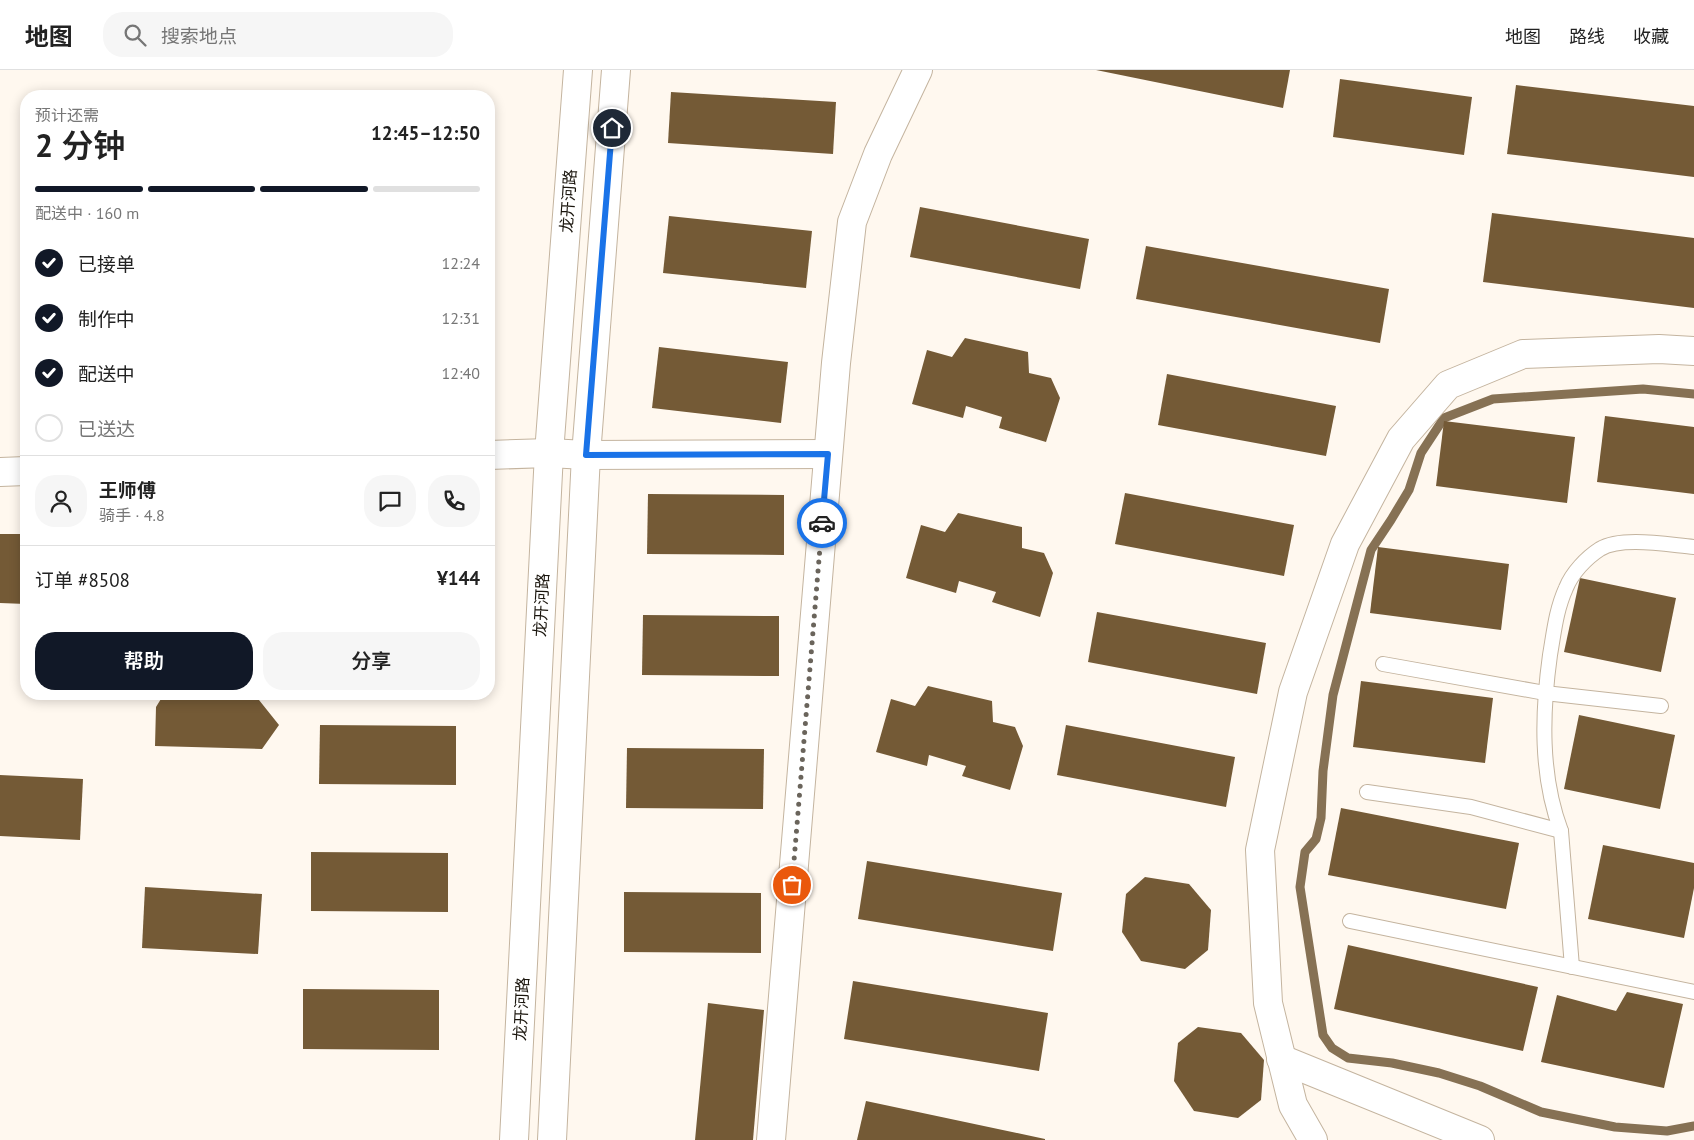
<!DOCTYPE html>
<html lang="zh">
<head>
<meta charset="utf-8">
<style>
  body { margin:0; font-family:"PT Sans","Noto Sans SC",sans-serif; background:#f6f6f6; color:#222; height:100vh; display:flex; flex-direction:column; font-size:19px; white-space:nowrap }
  * { box-sizing:border-box; margin:0 }
  p { font-size:16px; color:#767676 }
  .icon { flex:none; width:28px; height:28px; fill:none; stroke:currentColor; stroke-width:2; stroke-linecap:round; stroke-linejoin:round }
  .map { position:relative; flex:1; overflow:hidden }
  .sheet { position:absolute; left:20px; top:20px; width:475px; height:610px; display:flex; flex-direction:column; background:#fff; border-radius:20px; box-shadow:0 2px 12px #0003 }
  .sheet>* { flex:none }
  .pin { position:absolute; display:grid; place-items:center; width:42px; height:42px; color:#fff; margin:-21px; border:2px solid #fff; border-radius:50%; box-shadow:0 1px 5px #0007 }
  .courier { position:absolute; display:grid; place-items:center; width:50px; height:50px; margin:-25px; border:4px solid #1a73e8; border-radius:50%; background:#fff; color:#222; box-shadow:0 1px 6px #0007 }
  .head em { font-style:normal; font-weight:600 }
  .head div { display:flex; flex-direction:column-reverse }
  .head { display:flex; align-items:center; justify-content:space-between; height:85px; padding:0 15px }
  h1 { font-size:32px; font-weight:600; line-height:38px }
  .bar { display:grid; grid-template-columns:repeat(4,1fr); gap:8px 5px; align-content:center; height:60px; padding:0 15px }
  .bar i { height:6px; border-radius:4px; background:#e0e0e0 }
  .bar .current { background:#111827 }
  .bar p { grid-column:span 4 }
  .line { display:flex; align-items:center; gap:12px; padding:0 15px; border-top:1px solid #e0e0e0 }
  .line div { flex:1 }
  .round { display:grid; place-items:center; flex:none; width:52px; height:52px; border-radius:20px; background:#f6f6f6 }
  ol { padding:0 15px; list-style:none }
  li { display:flex; align-items:center; gap:15px; height:55px }
  li p { margin-inline-start:auto }
  li .icon { padding:5px; border-radius:50%; background:#111827; color:#fff; stroke-width:4 }
  li:last-child { color:#767676 }
  li i { width:28px; height:28px; border:2px solid #e0e0e0; border-radius:50% }
  .cta { display:flex; gap:10px; margin-top:auto; padding:10px 15px }
  .cta a { flex:1; height:58px; border-radius:20px; background:#111827; color:#fff; font-size:20px; font-weight:600; line-height:58px; text-align:center }
  .cta a+a { background:#f6f6f6; color:#222 }
  header { display:flex; align-items:center; gap:30px; box-sizing:border-box; height:70px; padding:0 25px; background:#fff; border-bottom:1px solid #e0e0e0 }
  header strong { font-size:24px }
  nav { display:flex; gap:28px; margin-inline-start:auto; font-size:18px }
  .search { width:350px; height:45px; background:#f6f6f6; display:flex; align-items:center; gap:12px; box-sizing:border-box; padding:0 18px; border-radius:20px; color:#767676; font-size:19px }
  .map>svg:first-child { display:block }
  .lines { fill:none; stroke-linecap:round; stroke-linejoin:round }
  .stream { stroke:#867154; stroke-width:9 }
  .building { fill:#745a36 }
  .lane-casing { stroke:#c4b49f; stroke-width:16 }
  .street-casing { stroke:#c4b49f; stroke-width:30 }
  .primary-casing { stroke:#c4b49f; stroke-width:30 }
  .lane { stroke:#fff; stroke-width:14 }
  .street { stroke:#fff; stroke-width:28 }
  .primary { stroke:#fff; stroke-width:28 }
  .done { stroke:#6a645b; stroke-width:5; stroke-dasharray:0 9 }
  .route { stroke:#1a73e8; stroke-width:6 }
  .labels { text-anchor:middle; stroke-width:5; stroke-linejoin:round; paint-order:stroke }
  .street-label { font-size:16px; fill:#19140c; stroke:#fff }
</style>
</head>
<body>
<header>
<strong>地图</strong>
<div class="search"><svg class="icon" aria-label="search" viewBox="0 0 24 24"><circle cx="10" cy="10" r="6"/><path d="M15 15l6 6"/></svg>搜索地点</div>
<nav><a>地图</a><a>路线</a><a>收藏</a></nav>
</header>
<div class="map">
<svg width="1694" height="1070" viewBox="0 0 1694 1070">
  <rect width="100%" height="100%" fill="#fff8ef"/>
  <g class="lines">
    <path class="stream" d="M1694 324 1643 319 1493 329 1444 348 1421 383 1409 420 1391 450 1371 480 1333 625 1323 701 1321 748 1316 769 1305 782 1300 817 1323 965 1332 978 1348 988 1392 993 1439 1003 1480 1016 1541 1042 1615 1057 1667 1061 1694 1056"/>
  </g>
  <g class="building">
    <path d="M1096 0H1290L1283 38Z"/>
    <path d="M1340 9 1472 27 1464 85 1333 67Z"/>
    <path d="M1516 15 1694 36V107L1507 84Z"/>
    <path d="M671 22 836 32 833 84 668 73Z"/>
    <path d="M920 137 1089 169 1080 219 910 187Z"/>
    <path d="M1492 143 1694 168V238L1483 212Z"/>
    <path d="M669 146 812 161 806 218 663 203Z"/>
    <path d="M1146 176 1389 219 1380 273 1136 229Z"/>
    <path d="M965 268 1028 282 1029 303 1051 308 1060 328 1046 372 999 358 1002 347 966 336 963 348 912 334 927 280 952 287Z"/>
    <path d="M659 277 788 292 781 353 652 338Z"/>
    <path d="M1167 304 1336 336 1326 386 1158 355Z"/>
    <path d="M1605 346 1694 357V424L1597 412Z"/>
    <path d="M1444 351 1575 367 1567 433 1436 416Z"/>
    <path d="M1125 423 1294 455 1284 506 1115 474Z"/>
    <path d="M648 424 784 425V485L647 484Z"/>
    <path d="M958 443 1022 457V478L1044 483 1053 503 1040 547 992 532 996 522 959 511 956 523 906 508 921 455 945 462Z"/>
    <path d="M0 464H26V534L0 533Z"/>
    <path d="M1378 477 1509 494 1501 560 1370 543Z"/>
    <path d="M1580 508 1676 528 1661 602 1564 582Z"/>
    <path d="M1097 542 1266 573 1257 624 1088 592Z"/>
    <path d="M643 545 779 546V606L642 605Z"/>
    <path d="M1361 611 1493 628 1485 693 1353 677Z"/>
    <path d="M928 616 992 631 993 652 1015 657 1023 676 1010 720 962 706 966 696 929 685 927 696 876 682 891 629 915 636Z"/>
    <path d="M164 624H257L259 630 279 655 262 679 155 676 156 637Z"/>
    <path d="M1579 645 1675 665 1660 739 1564 719Z"/>
    <path d="M320 655 456 656V715L319 714Z"/>
    <path d="M1066 655 1235 687 1226 737 1057 705Z"/>
    <path d="M627 678 764 679 763 739 626 738Z"/>
    <path d="M0 705 83 709 80 770 0 766Z"/>
    <path d="M1341 738 1519 773 1506 839 1328 805Z"/>
    <path d="M1603 775 1694 793V818L1684 868 1588 849Z"/>
    <path d="M311 782 448 783V842L311 841Z"/>
    <path d="M867 791 1062 823 1053 881 858 849Z"/>
    <path d="M1145 807 1189 814 1211 840 1208 880 1185 899 1141 891 1122 862 1126 824Z"/>
    <path d="M145 817 262 824 258 884 142 878Z"/>
    <path d="M624 822 761 823V883L624 882Z"/>
    <path d="M1348 875 1538 917 1523 981 1334 939Z"/>
    <path d="M853 911 1048 943 1039 1001 844 969Z"/>
    <path d="M303 919 439 920V980L303 979Z"/>
    <path d="M1627 922 1683 934 1664 1018 1541 992 1557 925 1616 941Z"/>
    <path d="M708 933 764 940 753 1070H695Z"/>
    <path d="M1198 957 1241 963 1264 990 1261 1030 1238 1048 1194 1041 1174 1011 1178 973Z"/>
    <path d="M866 1031 1045 1069V1070H857Z"/>
  </g>
  <g class="lines">
    <defs>
      <g id="lane">
        <path d="M1383 594 1545 623 1661 636"/>
        <path d="M1367 722 1471 737 1561 761"/>
        <path d="M1350 851 1694 922"/>
        <path d="M1572 897 1561 761C1540 705 1542 643 1550 585 1554 562 1556 540 1566 518 1572 503 1586 488 1600 479 1622 466 1669 475 1694 477"/>
      </g>
      <g id="street">
        <path d="M489 385 549 383 586 385 828 384"/>
        <path d="M0 402 26 401"/>
        <path d="M1281 989 1480 1070"/>
        <path d="M771 1070 836 293 852 152 878 84 918 0"/>
        <path d="M1313 1070 1293 1035 1268 933 1260 780 1293 622 1345 474 1401 369 1448 315 1523 284 1659 279 1694 281"/>
      </g>
      <g id="primary">
        <path d="M514 1070 549 383 578 0"/>
        <path d="M552 1070 586 385 616 0"/>
      </g>
    </defs>
    <use href="#lane" class="lane-casing"/>
    <use href="#street" class="street-casing"/>
    <use href="#primary" class="primary-casing"/>
    <use href="#lane" class="lane"/>
    <use href="#street" class="street"/>
    <use href="#primary" class="primary"/>
  </g>
  <g class="lines">
    <path class="done" d="M792 815 822 453"/>
    <path class="route" d="M612 58 586 385 828 384 822 453"/>
  </g>
  <g class="labels">
    <g class="street-label">
      <text transform="translate(568 131) rotate(-86)" y="6">龙开河路</text>
      <text transform="translate(541 535) rotate(-87)" y="6">龙开河路</text>
      <text transform="translate(521 939) rotate(-87)" y="6">龙开河路</text>
    </g>
  </g>
</svg>
<div class="pin" style="left:792px;top:815px;background:#ea580c"><svg class="icon" aria-label="bag" viewBox="0 0 24 24"><path d="M5 8h14l-1 12H6zM9 8a3 3 0 0 1 6 0"/></svg></div>
<div class="pin" style="left:612px;top:58px;background:#1f2937"><svg class="icon" aria-label="home" viewBox="0 0 24 24"><path d="M3 11l9-7 9 7M6 9v11h12V9"/></svg></div>
<div class="courier" style="left:822px;top:453px"><svg class="icon" aria-label="car" viewBox="0 0 24 24"><path d="M5 17H2v-5l4-1 3-4h7l3 4 3 1v5h-3M9 17h6M6 11h13"/><circle cx="7" cy="17" r="2"/><circle cx="17" cy="17" r="2"/></svg></div>
<section class="sheet">
<div class="head"><div><h1>2 分钟</h1><p>预计还需</p></div><em>12:45–12:50</em></div>
<div class="bar"><i class="current"></i><i class="current"></i><i class="current"></i><i></i><p>配送中 · 160 m</p></div>
<ol>
<li><svg class="icon" aria-label="check" viewBox="0 0 24 24"><path d="M5 12l5 5 9-10"/></svg>已接单<p>12:24</p></li>
<li><svg class="icon" aria-label="check" viewBox="0 0 24 24"><path d="M5 12l5 5 9-10"/></svg>制作中<p>12:31</p></li>
<li><svg class="icon" aria-label="check" viewBox="0 0 24 24"><path d="M5 12l5 5 9-10"/></svg>配送中<p>12:40</p></li>
<li><i></i>已送达</li>
</ol>
<div class="line" style="height:90px"><a class="round"><svg class="icon" aria-label="person" viewBox="0 0 24 24"><circle cx="12" cy="8" r="4"/><path d="M4 21q1-7 8-7t8 7"/></svg></a><div><b>王师傅</b><p>骑手 · 4.8</p></div><a class="round"><svg class="icon" aria-label="chat" viewBox="0 0 24 24"><path d="M4 5h16v11H9l-5 4z"/></svg></a><a class="round"><svg class="icon" aria-label="phone" viewBox="0 0 24 24"><path d="M5 4h4l2 5-3 2q2 4 5 5l2-3 5 2v4C11 20 4 13 5 4z"/></svg></a></div>
<div class="line" style="height:65px"><div>订单 #8508</div><b>¥144</b></div>
<div class="cta"><a>帮助</a><a>分享</a></div>
</section>
</div>
</body>
</html>
